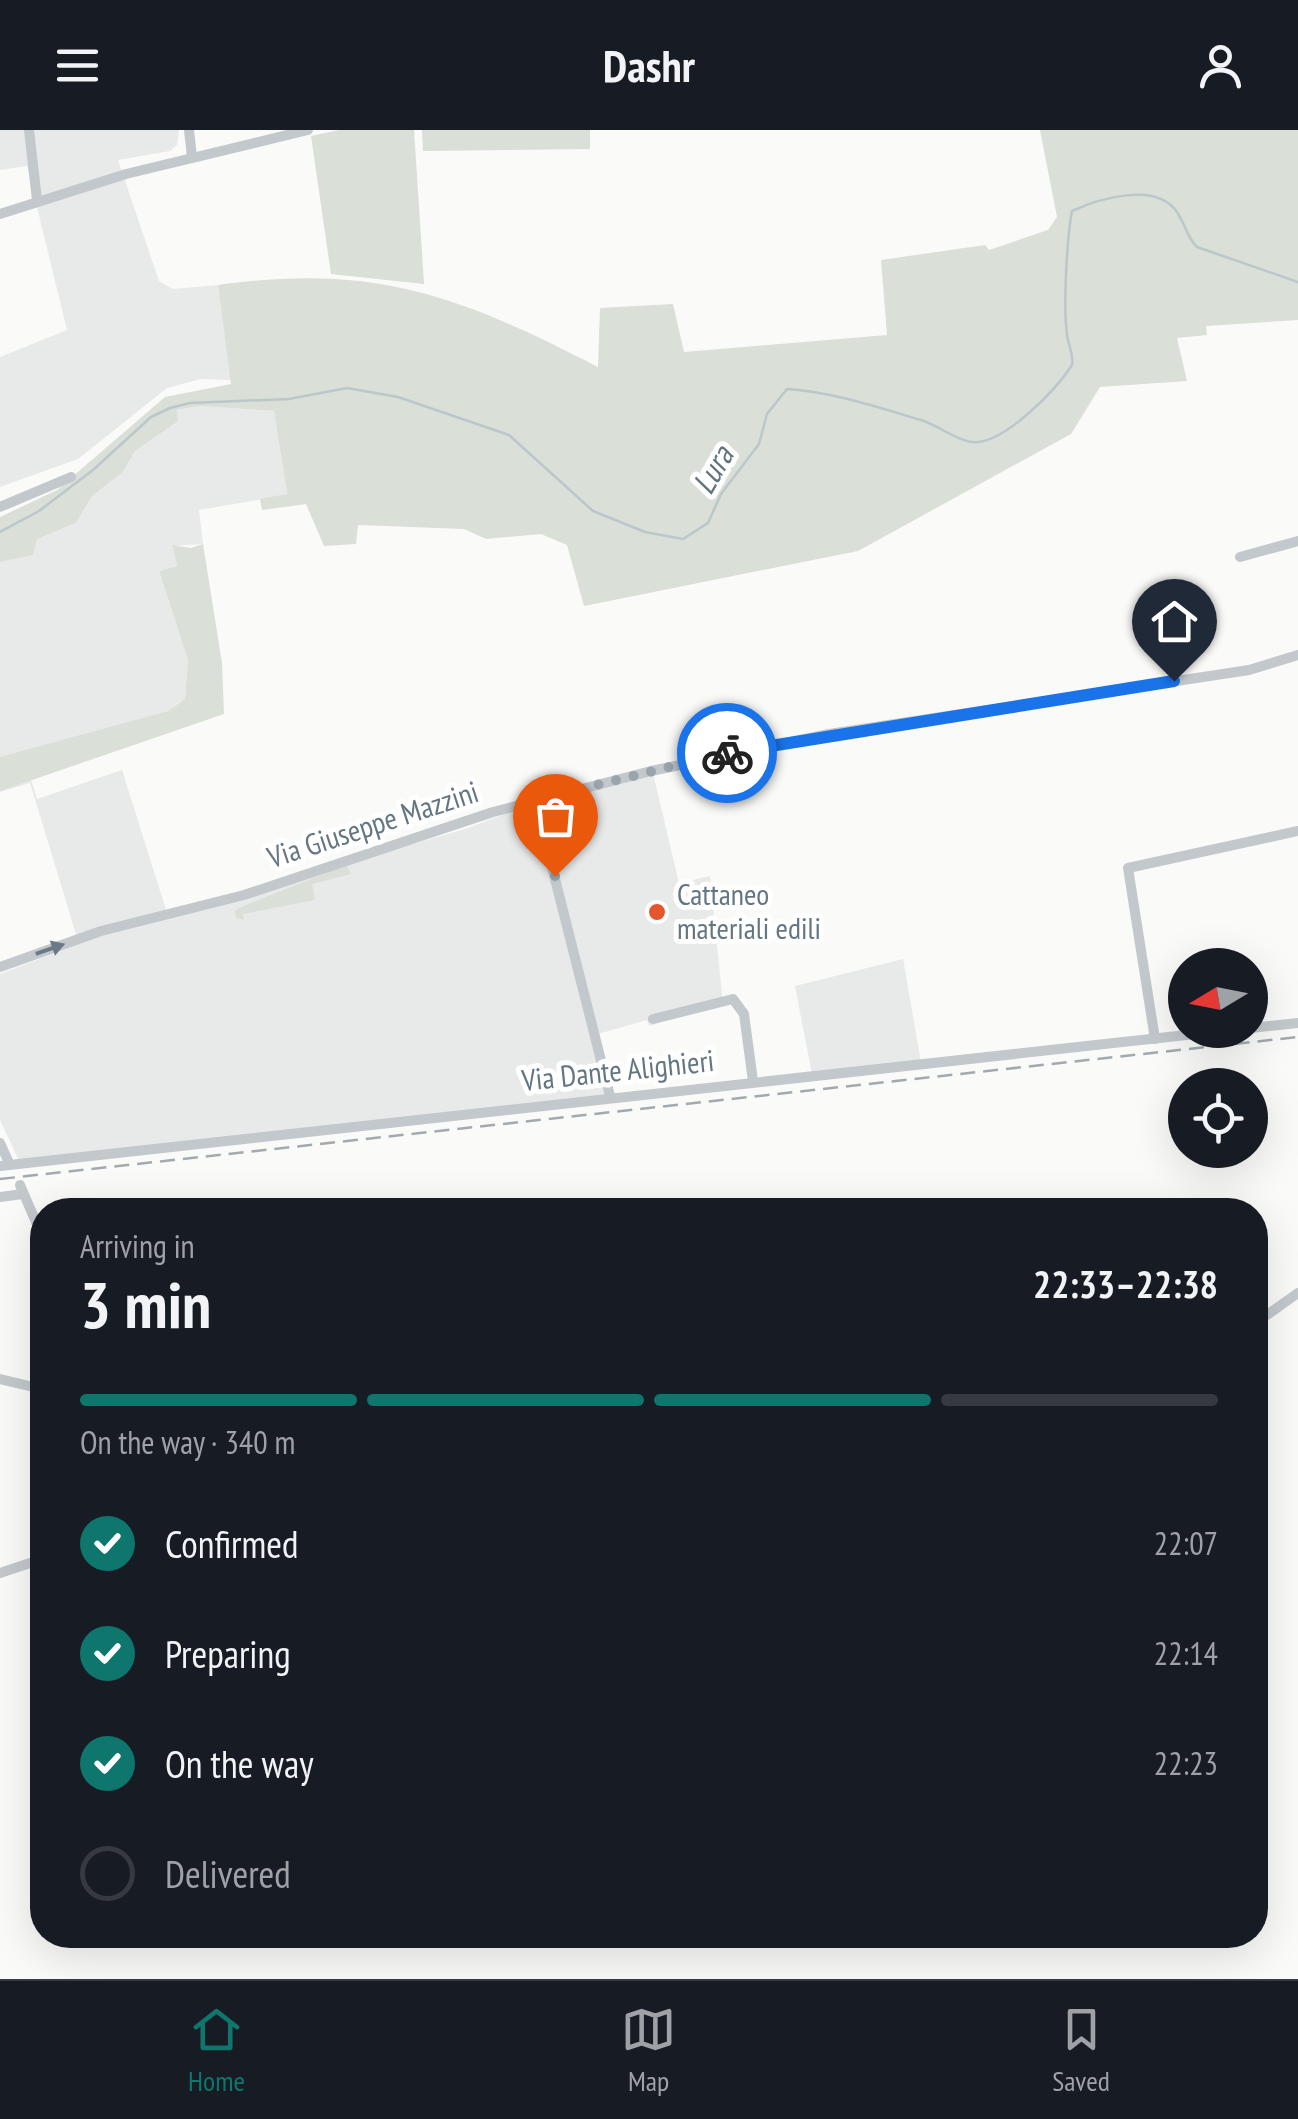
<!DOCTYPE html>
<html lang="en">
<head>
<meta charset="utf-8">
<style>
  body { margin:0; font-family:"PT Sans Narrow",sans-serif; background:#20242c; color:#f1f3f6; height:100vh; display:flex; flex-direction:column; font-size:38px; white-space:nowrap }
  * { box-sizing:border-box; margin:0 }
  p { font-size:32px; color:#9ea1a6 }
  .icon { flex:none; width:55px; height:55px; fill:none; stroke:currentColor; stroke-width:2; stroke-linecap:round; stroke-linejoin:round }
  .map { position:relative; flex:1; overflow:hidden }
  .drawer { position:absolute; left:30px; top:1068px; width:1238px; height:750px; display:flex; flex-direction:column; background:#171b24; border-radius:40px; box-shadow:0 10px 40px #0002 }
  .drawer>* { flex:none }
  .needle { width:65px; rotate:260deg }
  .fabs { position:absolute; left:1168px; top:818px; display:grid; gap:20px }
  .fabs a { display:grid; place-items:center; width:100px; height:100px; border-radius:50%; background:#171b24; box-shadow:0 10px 40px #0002; font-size:50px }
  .pin { position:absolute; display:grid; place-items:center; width:85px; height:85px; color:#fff; margin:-102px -42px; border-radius:50% 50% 50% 0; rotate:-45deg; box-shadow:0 0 10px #0007 }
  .pin .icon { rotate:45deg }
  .courier { position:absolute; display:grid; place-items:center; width:100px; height:100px; margin:-50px; border:8px solid #1a73e8; border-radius:50%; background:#fff; color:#222; box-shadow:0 2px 12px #0007 }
  .headline em { font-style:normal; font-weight:700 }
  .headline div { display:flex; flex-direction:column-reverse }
  .headline { display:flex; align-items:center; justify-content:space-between; height:170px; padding:0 50px }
  h1 { font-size:65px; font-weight:700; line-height:75px }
  .bar { display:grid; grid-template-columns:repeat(4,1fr); gap:15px 10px; align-content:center; height:120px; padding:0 50px }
  .bar i { height:12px; border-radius:8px; background:#363941 }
  .bar .current { background:#0f766e }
  .bar p { grid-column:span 4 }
  ol { padding:0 50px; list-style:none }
  li { display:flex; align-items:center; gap:30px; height:110px }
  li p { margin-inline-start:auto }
  li .icon { padding:10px; border-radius:50%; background:#0f766e; color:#fff; stroke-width:4 }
  li:last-child { color:#9ea1a6 }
  li i { width:55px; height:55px; border:5px solid #363941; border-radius:50% }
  header { display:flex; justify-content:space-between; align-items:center; height:130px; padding:0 50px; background:#171b24; font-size:45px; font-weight:700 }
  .tabs { display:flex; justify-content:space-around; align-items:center; height:140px; border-top:2px solid #363941; background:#171b24; font-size:28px; color:#9ea1a6 }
  .tabs a { display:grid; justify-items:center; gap:5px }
  .tabs .current { color:#0f766e }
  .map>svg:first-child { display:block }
  .built { fill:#e8e9e9 }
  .green { fill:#dadfd7 }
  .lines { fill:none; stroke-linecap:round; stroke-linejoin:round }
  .stream { stroke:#bbc7cb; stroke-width:2.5 }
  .minor { stroke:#c3c8cc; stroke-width:10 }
  .rail { stroke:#a2aab0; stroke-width:2.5; stroke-dasharray:15 8; stroke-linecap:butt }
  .oneway { fill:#6a7a87 }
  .done { stroke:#99a4ac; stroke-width:10; stroke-dasharray:0 18 }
  .route { stroke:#1a73e8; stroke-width:12 }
  .poi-dot { fill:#e4572e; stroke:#fff; stroke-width:4 }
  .labels { text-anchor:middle; stroke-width:10; stroke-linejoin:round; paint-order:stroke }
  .street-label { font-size:30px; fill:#657683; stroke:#fff }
  .poi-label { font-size:30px; fill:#657683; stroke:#fff; text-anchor:start }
  .water-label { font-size:32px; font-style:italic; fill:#60757c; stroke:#fff }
</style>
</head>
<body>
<header><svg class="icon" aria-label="menu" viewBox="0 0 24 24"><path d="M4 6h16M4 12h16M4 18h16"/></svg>Dashr<svg class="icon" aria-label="person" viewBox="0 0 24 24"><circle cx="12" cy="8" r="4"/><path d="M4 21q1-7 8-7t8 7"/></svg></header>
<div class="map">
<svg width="1298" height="1849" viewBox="0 0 1298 1849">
  <rect width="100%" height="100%" fill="#fafaf8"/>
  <g class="built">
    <path d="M0 0H179L177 15 170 21 118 30 159 151 173 159 218 155 231 250 201 249 167 258 78 329 0 357V227L67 200 27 36 0 40Z"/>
    <path d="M199 276 274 281 287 365 199 380 203 414 172 416 177 436 159 441 188 530 185 569 168 581 23 622 37 669 122 640 168 786 468 698 543 669 653 643 679 753 710 746 723 874 649 896 647 890 598 904 611 965 20 1033 0 990V844L79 814 30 653 0 662V432L32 425 36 409 76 393 92 366 123 342 135 321 177 291V280Z"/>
    <path d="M903 829 921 932 812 944 795 856Z"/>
  </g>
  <g class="green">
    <path d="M339 0H414L424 154 331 144 311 6Z"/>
    <path d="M422 0H590V19L423 21Z"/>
    <path d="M1040 0H1298V190L1206 196 1207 205 1177 208 1187 251 1100 257 1071 304 858 421 584 476 567 415 541 404 486 409 464 399 358 395 356 414 324 416 306 374 262 380 260 369 287 364 274 281 199 276 177 280 178 291 135 321 123 342 92 366 76 393 37 409 33 425 0 432V387L57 360 165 267 231 254 218 155C375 133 460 166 598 237L600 178 673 174 684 222 887 205 881 130 985 115 989 120 1048 100 1057 87Z"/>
    <path d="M203 414 222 533 224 584 0 661V627L168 581 185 569 188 530 159 441 177 436 172 415 191 418Z"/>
    <path d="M346 735 351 744 312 754 315 770 243 784 244 790 236 788 235 781 241 777Z"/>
  </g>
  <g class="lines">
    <path class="stream" d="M0 402 39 381 93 340 151 287 170 278 190 273 289 269 347 258 398 267 509 305 593 381 645 402 683 409 708 393 721 364 759 314 767 284 787 259C833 262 877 277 921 290 938 295 961 314 978 312 1008 309 1056 260 1072 235 1074 223 1068 216 1067 204 1063 177 1067 107 1072 81 1098 69 1156 51 1177 82 1185 94 1187 107 1197 117L1298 152"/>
    <g class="minor">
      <path d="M29 0 37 70"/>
      <path d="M189 0 192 27"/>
      <path d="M0 84 126 44 308 0"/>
      <path d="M0 377 71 347"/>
      <path d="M1240 427 1298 411"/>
      <path d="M535 670 610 966"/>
      <path d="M0 837 101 801 244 765 493 682 651 641 829 604 1249 540 1298 525"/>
      <path d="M653 889 733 869 744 884 753 951"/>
      <path d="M1250 898 1298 893"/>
      <path d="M1155 909 1128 738 1298 701"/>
      <path d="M0 1013 10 1035"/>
      <path d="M0 1036 1232 900"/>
      <path d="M20 1055 42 1106"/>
      <path d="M0 1067 23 1064"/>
      <path d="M1264 1187 1298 1163"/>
      <path d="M0 1249 42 1259"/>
      <path d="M0 1443 42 1429"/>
    </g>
    <path class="rail" d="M0 1049 1298 907"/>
  </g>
  <defs><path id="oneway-solid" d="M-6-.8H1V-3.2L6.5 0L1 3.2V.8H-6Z" transform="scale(2.5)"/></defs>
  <use class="oneway" href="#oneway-solid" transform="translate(50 819) rotate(-19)"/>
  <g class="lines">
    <path class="done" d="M555 746 535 670 727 623"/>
    <path class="route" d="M727 623 1174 551"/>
  </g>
  <circle class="poi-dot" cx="657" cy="782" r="10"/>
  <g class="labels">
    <g class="street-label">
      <text transform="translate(373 695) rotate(-18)" y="10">Via Giuseppe Mazzini</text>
      <text transform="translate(618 941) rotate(-6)" y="10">Via Dante Alighieri</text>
    </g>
    <g class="poi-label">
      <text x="677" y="775">Cattaneo<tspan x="677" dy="34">materiali edili</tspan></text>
    </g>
    <g class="water-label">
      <text transform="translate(713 340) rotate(-60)" y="11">Lura</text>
    </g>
  </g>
</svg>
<div class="fabs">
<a><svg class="needle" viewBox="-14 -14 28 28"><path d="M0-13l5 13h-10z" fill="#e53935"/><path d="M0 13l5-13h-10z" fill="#9ea1a6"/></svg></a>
<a><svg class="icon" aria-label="locate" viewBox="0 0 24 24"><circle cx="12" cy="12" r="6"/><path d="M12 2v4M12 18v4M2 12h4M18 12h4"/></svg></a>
</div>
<div class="pin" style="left:555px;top:746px;background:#ea580c"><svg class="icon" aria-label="bag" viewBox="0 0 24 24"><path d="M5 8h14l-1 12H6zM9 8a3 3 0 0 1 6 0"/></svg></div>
<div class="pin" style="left:1174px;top:551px;background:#1f2937"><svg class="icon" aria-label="home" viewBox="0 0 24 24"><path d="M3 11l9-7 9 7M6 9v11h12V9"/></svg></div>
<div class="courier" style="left:727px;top:623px"><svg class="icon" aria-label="bike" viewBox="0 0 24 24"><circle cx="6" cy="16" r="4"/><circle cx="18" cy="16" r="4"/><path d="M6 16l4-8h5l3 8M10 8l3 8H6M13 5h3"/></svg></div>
<section class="drawer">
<div class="headline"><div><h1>3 min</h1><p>Arriving in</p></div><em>22:33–22:38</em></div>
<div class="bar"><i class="current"></i><i class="current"></i><i class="current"></i><i></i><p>On the way · 340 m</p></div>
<ol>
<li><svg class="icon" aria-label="check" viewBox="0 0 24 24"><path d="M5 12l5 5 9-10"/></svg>Confirmed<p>22:07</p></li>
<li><svg class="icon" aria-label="check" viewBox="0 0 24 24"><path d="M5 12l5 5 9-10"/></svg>Preparing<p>22:14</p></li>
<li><svg class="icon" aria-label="check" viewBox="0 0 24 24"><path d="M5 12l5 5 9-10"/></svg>On the way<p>22:23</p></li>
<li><i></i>Delivered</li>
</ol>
</section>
</div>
<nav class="tabs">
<a class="current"><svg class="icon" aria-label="home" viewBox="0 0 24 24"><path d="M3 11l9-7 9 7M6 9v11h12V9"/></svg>Home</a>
<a><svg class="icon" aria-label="map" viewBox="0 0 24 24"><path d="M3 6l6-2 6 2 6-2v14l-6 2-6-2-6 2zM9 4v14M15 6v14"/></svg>Map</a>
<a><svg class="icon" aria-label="saved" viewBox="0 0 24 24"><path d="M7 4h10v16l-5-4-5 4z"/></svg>Saved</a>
</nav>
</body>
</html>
